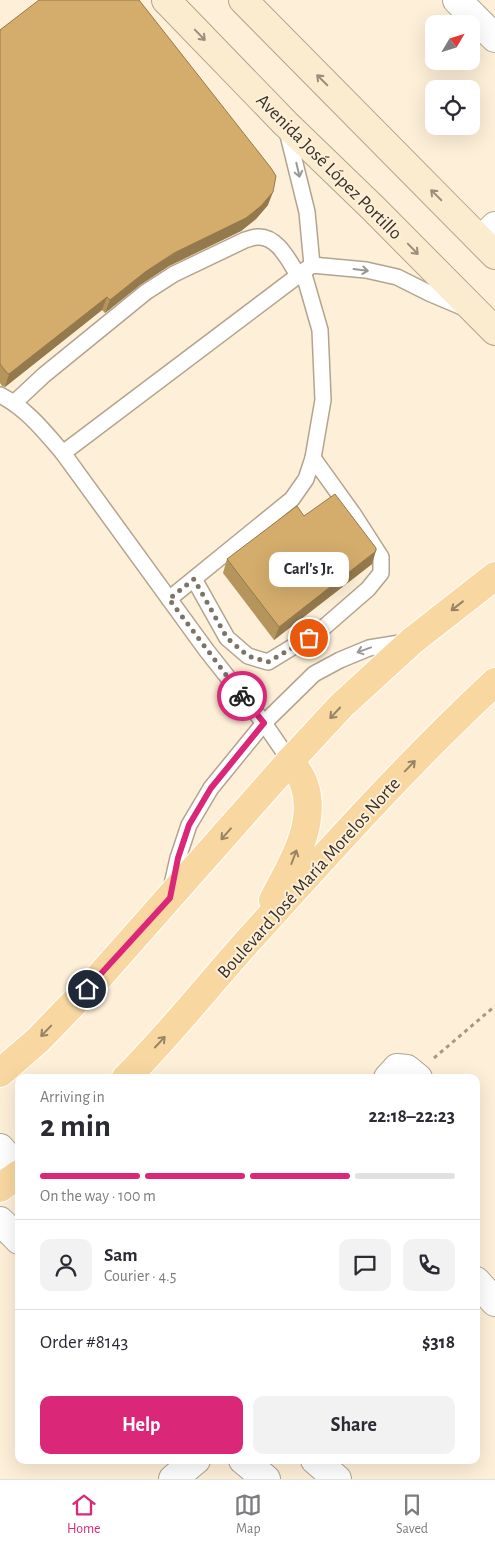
<!DOCTYPE html>
<html lang="en">
<head>
<meta charset="utf-8">
<style>
  body { margin:0; font-family:"Alegreya Sans",sans-serif; background:#f2f2f3; color:#2b2b33; height:100vh; display:flex; flex-direction:column; font-size:19px; white-space:nowrap }
  * { box-sizing:border-box; margin:0 }
  p { font-size:16px; color:#7c7c81 }
  .icon { flex:none; width:28px; height:28px; fill:none; stroke:currentColor; stroke-width:2; stroke-linecap:round; stroke-linejoin:round }
  .map { position:relative; flex:1; overflow:hidden }
  .side { position:absolute; left:15px; top:1074px; width:465px; height:390px; display:flex; flex-direction:column; background:#fff; border-radius:10px; box-shadow:0 5px 20px #0002 }
  .side>* { flex:none }
  .needle { width:32px; rotate:52deg }
  .buttons { position:absolute; left:425px; top:15px; display:grid; gap:10px }
  .buttons a { display:grid; place-items:center; width:55px; height:55px; border-radius:10px; background:#fff; box-shadow:0 5px 20px #0002; font-size:25px }
  .pin { position:absolute; display:grid; place-items:center; width:42px; height:42px; color:#fff; margin:-21px; border:2px solid #fff; border-radius:50%; box-shadow:0 1px 5px #0007 }
  .courier { position:absolute; display:grid; place-items:center; width:50px; height:50px; margin:-25px; border:4px solid #db2777; border-radius:50%; background:#fff; color:#222; box-shadow:0 1px 6px #0007 }
  .bubble { position:absolute; height:35px; border-radius:10px; background:#fff; box-shadow:0 5px 20px #0002; font-size:16px; font-weight:700; line-height:35px; text-align:center }
  .head em { font-style:normal; font-weight:700 }
  .head div { display:flex; flex-direction:column-reverse }
  .head { display:flex; align-items:center; justify-content:space-between; height:85px; padding:0 25px }
  h1 { font-size:32px; font-weight:700; line-height:38px }
  .bar { display:grid; grid-template-columns:repeat(4,1fr); gap:8px 5px; align-content:center; height:60px; padding:0 25px }
  .bar i { height:6px; border-radius:4px; background:#e1e1e2 }
  .bar .active { background:#db2777 }
  .bar p { grid-column:span 4 }
  .line { display:flex; align-items:center; gap:12px; padding:0 25px; border-top:1px solid #e1e1e2 }
  .line div { flex:1 }
  .round { display:grid; place-items:center; flex:none; width:52px; height:52px; border-radius:10px; background:#f2f2f3 }
  .action { display:flex; gap:10px; margin-top:auto; padding:10px 25px }
  .action a { flex:1; height:58px; border-radius:10px; background:#db2777; color:#fff; font-size:20px; font-weight:700; line-height:58px; text-align:center }
  .action a+a { background:#f2f2f3; color:#2b2b33 }
  .menu { display:flex; justify-content:space-around; align-items:center; height:70px; border-top:1px solid #e1e1e2; background:#fff; font-size:14px; color:#7c7c81 }
  .menu a { display:grid; justify-items:center; gap:2px }
  .menu .active { color:#db2777 }
  .map>svg:first-child { display:block }
  .lines { fill:none; stroke-linecap:round; stroke-linejoin:round }
  .service-casing { stroke:#b2a48e; stroke-width:18 }
  .minor-casing { stroke:#b2a48e; stroke-width:30 }
  .secondary-casing { stroke:#b2a48e; stroke-width:30 }
  .primary-casing { stroke:#fff; stroke-width:30 }
  .path { stroke:#a49988; stroke-width:3; stroke-dasharray:4 4; stroke-linecap:butt }
  .service { stroke:#fff; stroke-width:15 }
  .minor { stroke:#fff; stroke-width:28 }
  .secondary { stroke:#fceccf; stroke-width:28 }
  .primary { stroke:#f8d8a0; stroke-width:28 }
  .wall { fill:#b6955d }
  .shaded-wall { fill:#94794c }
  .building { fill:#d4ad6c; stroke:#94794c }
  .oneway { stroke:#9a8e7c }
  .oneway2 { stroke:#9b9894 }
  .oneway3 { stroke:#988464 }
  .done { stroke:#7d7466; stroke-width:5; stroke-dasharray:0 9 }
  .route { stroke:#db2777; stroke-width:6 }
  .labels { text-anchor:middle; stroke-width:4; stroke-linejoin:round; paint-order:stroke }
  .street-label { font-size:19px; fill:#373128; stroke:#feefd8 }
</style>
</head>
<body>
<div class="map">
<svg width="495" height="1479" viewBox="0 0 495 1479">
  <rect width="100%" height="100%" fill="#feefd8"/>
  <g class="lines">
    <defs>
      <g id="service">
        <path d="M287 131 307 212 312 265"/>
        <path d="M0 395C27 409 44 431 63 453L207 651 264 723 290 761"/>
        <path d="M14 403 44 375 146 292 174 274 245 240C249 239 253 237 257 237 277 235 289 261 298 275"/>
        <path d="M63 453 312 265 366 270 397 277 429 293 462 307"/>
        <path d="M194 579 227 638 248 656 268 662 322 629 368 589 381 573V557L354 515 313 458"/>
        <path d="M169 599 292 499 306 479 313 458 323 400 320 330 303 271"/>
        <path d="M171 889 178 858 189 825 211 788 264 723 314 674 340 660 369 648 406 642"/>
      </g>
      <g id="minor">
        <path d="M457 0 495 38"/>
        <path d="M481 240 495 226"/>
        <path d="M388 1078 397 1068 407 1069 418 1078"/>
        <path d="M0 1148 19 1170"/>
        <path d="M0 1221 19 1240"/>
        <path d="M476 1281 495 1302"/>
        <path d="M243 1460 266 1479"/>
        <path d="M315 1460 337 1479"/>
        <path d="M173 1479 196 1460"/>
      </g>
      <g id="secondary">
        <path d="M166 0 285 123 373 208 495 331"/>
        <path d="M243 0 495 255"/>
      </g>
      <g id="primary">
        <path d="M273 900C291 866 318 823 304 784 302 776 295 768 290 761"/>
        <path d="M0 1073 38 1040 99 977 290 761 341 706 412 641 495 576"/>
        <path d="M126 1078C173 1031 213 979 257 931 334 846 411 760 495 682"/>
        <path d="M0 1188 19 1174"/>
      </g>
    </defs>
    <use href="#service" class="service-casing"/>
    <use href="#minor" class="minor-casing"/>
    <use href="#secondary" class="secondary-casing"/>
    <use href="#primary" class="primary-casing"/>
    <path class="path" d="M434 1058 495 1006"/>
    <use href="#service" class="service"/>
    <use href="#minor" class="minor"/>
    <use href="#secondary" class="secondary"/>
    <use href="#primary" class="primary"/>
  </g>
  <g class="wall">
    <path d="M0 30 268 205 256 219 241 231 169 266 140 285 105 313 102 310 5 387 2 386 0 383Z"/>
    <path d="M304 516 372 564 274 640 223 573 227 559Z"/>
  </g>
  <g class="shaded-wall">
    <path d="M273 192 268 205 256 219 241 231 169 266 140 285 105 313 110 300 145 272Z"/>
    <path d="M107 297 102 310 5 387 9 374Z"/>
    <path d="M376 551 372 564 274 640 279 627Z"/>
  </g>
  <g class="building">
    <path d="M39 0H139L271 168 276 176 273 192 261 206 246 218 174 253 145 272 110 300 107 297 9 374 7 373 0 364V30Z"/>
    <path d="M335 494 376 548V551L279 627 227 559 297 506 304 516Z"/>
  </g>
  <defs><path id="oneway-shaft" d="M-6 0H5M1.5-3L5.5 0L1.5 3" fill="none" stroke-width="1.6" stroke-linecap="round" stroke-linejoin="round" transform="scale(1.25)"/></defs>
  <g class="oneway">
    <use href="#oneway-shaft" transform="translate(200 35) rotate(46)"/>
    <use href="#oneway-shaft" transform="translate(322 80) rotate(-135)"/>
    <use href="#oneway-shaft" transform="translate(436 195) rotate(-135)"/>
    <use href="#oneway-shaft" transform="translate(413 249) rotate(46)"/>
  </g>
  <g class="oneway2">
    <use href="#oneway-shaft" transform="translate(298 170) rotate(77)"/>
    <use href="#oneway-shaft" transform="translate(361 270) rotate(7)"/>
    <use href="#oneway-shaft" transform="translate(364 650) rotate(160)"/>
  </g>
  <g class="oneway3">
    <use href="#oneway-shaft" transform="translate(457 606) rotate(142)"/>
    <use href="#oneway-shaft" transform="translate(335 713) rotate(133)"/>
    <use href="#oneway-shaft" transform="translate(410 766) rotate(-46)"/>
    <use href="#oneway-shaft" transform="translate(226 834) rotate(131)"/>
    <use href="#oneway-shaft" transform="translate(294 857) rotate(-69)"/>
    <use href="#oneway-shaft" transform="translate(46 1031) rotate(134)"/>
    <use href="#oneway-shaft" transform="translate(160 1042) rotate(-47)"/>
  </g>
  <g class="lines">
    <path class="done" d="M242 696 169 599 194 579 227 638 248 656 268 662 309 638"/>
    <path class="route" d="M87 989 170 898 178 858 189 825 211 788 264 723 242 696"/>
  </g>
  <g class="labels">
    <g class="street-label">
      <text transform="translate(330 166) rotate(45)" y="7">Avenida José López Portillo</text>
      <text transform="translate(308 877) rotate(-48)" y="7">Boulevard José María Morelos Norte</text>
    </g>
  </g>
</svg>
<div class="buttons">
<a><svg class="needle" viewBox="-14 -14 28 28"><path d="M0-13l5 13h-10z" fill="#e53935"/><path d="M0 13l5-13h-10z" fill="#7c7c81"/></svg></a>
<a><svg class="icon" aria-label="locate" viewBox="0 0 24 24"><circle cx="12" cy="12" r="6"/><path d="M12 2v4M12 18v4M2 12h4M18 12h4"/></svg></a>
</div>
<div class="pin" style="left:309px;top:638px;background:#ea580c"><svg class="icon" aria-label="bag" viewBox="0 0 24 24"><path d="M5 8h14l-1 12H6zM9 8a3 3 0 0 1 6 0"/></svg></div>
<div class="pin" style="left:87px;top:989px;background:#1f2937"><svg class="icon" aria-label="home" viewBox="0 0 24 24"><path d="M3 11l9-7 9 7M6 9v11h12V9"/></svg></div>
<div class="courier" style="left:242px;top:696px"><svg class="icon" aria-label="bike" viewBox="0 0 24 24"><circle cx="6" cy="16" r="4"/><circle cx="18" cy="16" r="4"/><path d="M6 16l4-8h5l3 8M10 8l3 8H6M13 5h3"/></svg></div>
<div class="bubble" style="left:269px;top:552px;width:80px">Carl's Jr.</div>
<section class="side">
<div class="head"><div><h1>2 min</h1><p>Arriving in</p></div><em>22:18–22:23</em></div>
<div class="bar"><i class="active"></i><i class="active"></i><i class="active"></i><i></i><p>On the way · 100 m</p></div>
<div class="line" style="height:90px"><a class="round"><svg class="icon" aria-label="person" viewBox="0 0 24 24"><circle cx="12" cy="8" r="4"/><path d="M4 21q1-7 8-7t8 7"/></svg></a><div><b>Sam</b><p>Courier · 4.5</p></div><a class="round"><svg class="icon" aria-label="chat" viewBox="0 0 24 24"><path d="M4 5h16v11H9l-5 4z"/></svg></a><a class="round"><svg class="icon" aria-label="phone" viewBox="0 0 24 24"><path d="M5 4h4l2 5-3 2q2 4 5 5l2-3 5 2v4C11 20 4 13 5 4z"/></svg></a></div>
<div class="line" style="height:65px"><div>Order #8143</div><b>$318</b></div>
<div class="action"><a>Help</a><a>Share</a></div>
</section>
</div>
<nav class="menu">
<a class="active"><svg class="icon" aria-label="home" viewBox="0 0 24 24"><path d="M3 11l9-7 9 7M6 9v11h12V9"/></svg>Home</a>
<a><svg class="icon" aria-label="map" viewBox="0 0 24 24"><path d="M3 6l6-2 6 2 6-2v14l-6 2-6-2-6 2zM9 4v14M15 6v14"/></svg>Map</a>
<a><svg class="icon" aria-label="saved" viewBox="0 0 24 24"><path d="M7 4h10v16l-5-4-5 4z"/></svg>Saved</a>
</nav>
</body>
</html>
